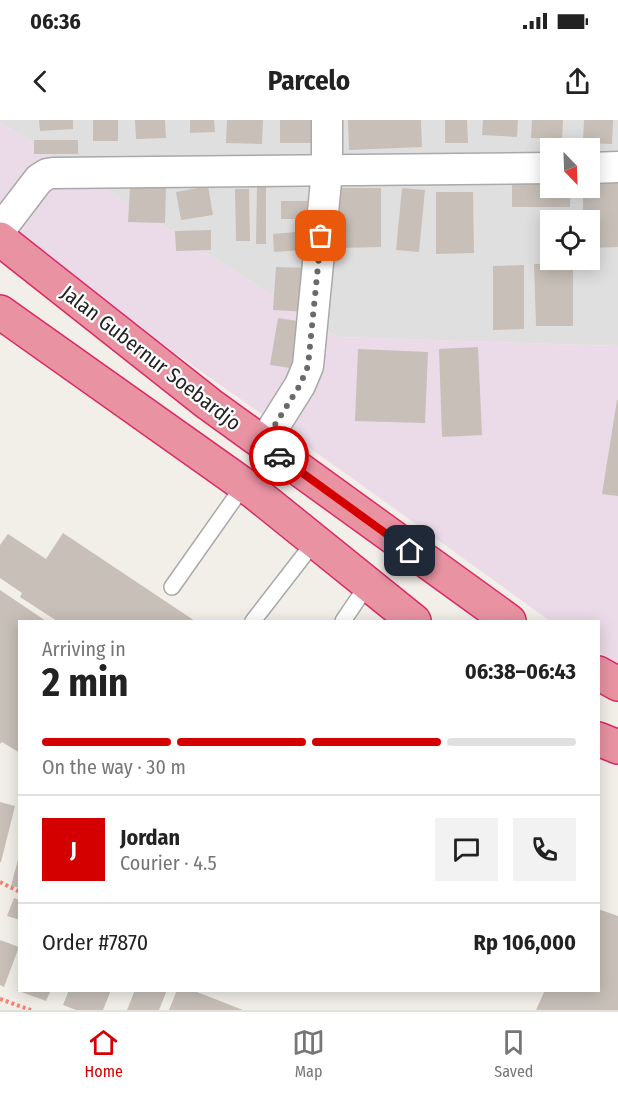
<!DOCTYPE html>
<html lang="en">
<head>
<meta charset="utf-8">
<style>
  body { margin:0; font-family:"Fira Sans Condensed",sans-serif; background:#f2f2f2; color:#222; height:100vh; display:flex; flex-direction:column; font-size:22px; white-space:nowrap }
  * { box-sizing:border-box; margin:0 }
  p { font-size:20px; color:#767676 }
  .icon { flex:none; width:33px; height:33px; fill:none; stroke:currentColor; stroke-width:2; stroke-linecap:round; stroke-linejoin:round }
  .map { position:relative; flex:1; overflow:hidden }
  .side { position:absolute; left:18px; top:500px; width:582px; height:372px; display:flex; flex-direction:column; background:#fff; border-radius:0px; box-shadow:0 3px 15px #0003 }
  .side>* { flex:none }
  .needle { width:39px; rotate:157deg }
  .fabs { position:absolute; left:540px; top:18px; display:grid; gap:12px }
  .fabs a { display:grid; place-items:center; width:60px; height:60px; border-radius:0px; background:#fff; box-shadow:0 3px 15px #0003; font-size:30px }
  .pin { position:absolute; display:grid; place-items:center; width:51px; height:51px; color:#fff; margin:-26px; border-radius:12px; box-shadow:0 3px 9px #0006 }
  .courier { position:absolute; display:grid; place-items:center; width:60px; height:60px; margin:-30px; border:4px solid #d40000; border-radius:50%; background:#fff; color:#222; box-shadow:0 2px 8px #0007 }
  .headline em { font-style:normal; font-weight:700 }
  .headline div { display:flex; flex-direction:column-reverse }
  .headline { display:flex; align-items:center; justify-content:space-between; height:102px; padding:0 24px }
  h1 { font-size:39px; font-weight:700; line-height:45px }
  .bar { display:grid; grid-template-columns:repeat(4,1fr); gap:9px 6px; align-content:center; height:72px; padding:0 24px }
  .bar i { height:8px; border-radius:4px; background:#e0e0e0 }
  .bar .active { background:#d40000 }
  .bar p { grid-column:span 4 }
  .line { display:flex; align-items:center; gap:15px; padding:0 24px; border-top:2px solid #e0e0e0 }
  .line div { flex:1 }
  .round { display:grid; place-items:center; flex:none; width:63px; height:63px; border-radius:0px; background:#f2f2f2 }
  .status { display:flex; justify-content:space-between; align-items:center; height:42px; padding:0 30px; background:#fff; direction:ltr }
  .status svg { height:16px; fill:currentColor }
  header { display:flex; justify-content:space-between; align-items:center; height:78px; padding:0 24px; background:#fff; font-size:27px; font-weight:700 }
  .tabs { display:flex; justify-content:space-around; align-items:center; height:84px; border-top:2px solid #e0e0e0; background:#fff; font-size:16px; color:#767676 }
  .tabs a { display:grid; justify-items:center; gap:3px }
  .tabs .active { color:#d40000 }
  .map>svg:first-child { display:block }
  .residential { fill:#e0dfdf; fill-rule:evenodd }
  .industrial { fill:#ebdbe8 }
  .building { fill:#c7bfb8 }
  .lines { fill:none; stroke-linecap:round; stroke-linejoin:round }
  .lane-casing { stroke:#a9a9a9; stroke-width:18 }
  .street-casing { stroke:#a9a9a9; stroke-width:33 }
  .highway-casing { stroke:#dc2a67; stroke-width:36 }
  .path { stroke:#fa8072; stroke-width:4; stroke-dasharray:3 3; stroke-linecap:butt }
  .lane { stroke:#fff; stroke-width:15 }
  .street { stroke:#fff; stroke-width:30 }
  .highway { stroke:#e892a2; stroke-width:33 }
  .done { stroke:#6b6a68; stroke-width:6; stroke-dasharray:0 10.8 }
  .route { stroke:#d40000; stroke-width:8 }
  .labels { text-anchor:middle; stroke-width:4.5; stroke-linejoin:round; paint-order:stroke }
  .street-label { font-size:21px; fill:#222; stroke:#fff }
</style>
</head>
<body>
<div class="status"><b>06:36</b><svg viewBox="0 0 49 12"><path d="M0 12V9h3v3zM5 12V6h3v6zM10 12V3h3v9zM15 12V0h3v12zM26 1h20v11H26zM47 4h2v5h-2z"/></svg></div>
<header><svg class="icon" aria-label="back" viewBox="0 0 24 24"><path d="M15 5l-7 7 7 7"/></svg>Parcelo<svg class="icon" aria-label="share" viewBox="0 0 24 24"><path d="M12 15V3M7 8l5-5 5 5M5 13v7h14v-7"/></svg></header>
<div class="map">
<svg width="618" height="890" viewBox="0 0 618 890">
  <rect width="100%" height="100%" fill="#f2efe9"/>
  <path class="residential" d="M0 0H618V226L338 217 0 2ZM550 28H590V68H550ZM550 100H590V140H550Z"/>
  <path class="industrial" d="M0 2 338 217 618 226V544L599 532 598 501H550L359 363 0 109Z"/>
  <g class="building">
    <path d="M39 0H73V9L40 11Z"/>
    <rect x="93" y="0" width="25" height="21"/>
    <path d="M135 0H165L166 18 136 19Z"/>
    <path d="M190 0H214L215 12 190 13Z"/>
    <path d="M227 0H263L262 24 226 23Z"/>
    <rect x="280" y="0" width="37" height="23"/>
    <path d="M348 0H421L422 27 349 30Z"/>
    <path d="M445 0H467L468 23H445Z"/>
    <path d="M483 0H518L517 17 482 15Z"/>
    <path d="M532 0H563L562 19 531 18Z"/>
    <path d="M584 0H613L612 24 583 23Z"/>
    <rect x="34" y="20" width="44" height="14"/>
    <path d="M512 62H550V68H571L570 87H512Z"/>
    <path d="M618 63V127L590 128V100H583V68H590V64Z"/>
    <path d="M257 64H266V124H256Z"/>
    <path d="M208 66 213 95 181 100 176 72Z"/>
    <path d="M130 67 166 68 165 103 128 102Z"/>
    <path d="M338 68H381V127L338 128Z"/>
    <path d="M402 68 425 70 419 132 396 130Z"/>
    <path d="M235 69H249L250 121H236Z"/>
    <path d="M436 72H473L474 133 436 134Z"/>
    <rect x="281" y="81" width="38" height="18"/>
    <path d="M211 110V130L176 131 175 111Z"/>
    <path d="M316 110 317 129 274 132 273 114Z"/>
    <path d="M573 143V206H536L534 144Z"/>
    <path d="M524 145V209L493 210V146Z"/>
    <path d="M276 147 310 148 308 192 273 190Z"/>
    <path d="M278 198 304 202 297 249 270 245Z"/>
    <path d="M478 227 482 315 442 317 439 229Z"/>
    <path d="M358 229 428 232 425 303 355 301Z"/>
    <path d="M617 280H618V376L602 374Z"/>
    <path d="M63 413 195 501H57L20 477 22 473 0 458V425L8 414 46 439Z"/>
    <path d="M0 470 46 501H20V633L2 622 0 624Z"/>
    <path d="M0 682 15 686 1 742H0Z"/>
    <path d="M19 736H20V768L11 766Z"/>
    <path d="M14 778 20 780V800L7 796Z"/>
    <path d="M598 789 618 796V890H536L545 870H598Z"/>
    <path d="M0 820 19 827 4 867 0 865Z"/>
    <path d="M16 870H51L46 881Z"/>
    <path d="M69 870H111L103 890H76L63 885Z"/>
    <path d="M135 870H167L159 890H127Z"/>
    <path d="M177 870H192L243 890H169Z"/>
  </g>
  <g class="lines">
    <defs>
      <g id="lane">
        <path d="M172 467 244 365"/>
        <path d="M253 501 315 421"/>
        <path d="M343 501 368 464"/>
      </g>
      <g id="street">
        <path d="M590 48 618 47"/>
        <path d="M0 110 39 59 47 54 53 53 550 48"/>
        <path d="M263 324 300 265 308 246 327 51V0"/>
      </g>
      <g id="highway">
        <path d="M0 119 209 284 509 501"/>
        <path d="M0 192 254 372 414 501"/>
        <path d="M598 553 618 564"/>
        <path d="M598 619 618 627"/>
      </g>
    </defs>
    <use href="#lane" class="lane-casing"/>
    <use href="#street" class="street-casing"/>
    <use href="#highway" class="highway-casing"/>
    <g class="path">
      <path d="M0 762 20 772"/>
      <path d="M0 879 31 890"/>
    </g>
    <use href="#lane" class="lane"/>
    <use href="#street" class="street"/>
    <use href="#highway" class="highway"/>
  </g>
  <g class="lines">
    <path class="done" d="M279 336 263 324 300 265 308 246 321 116"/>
    <path class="route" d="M279 336 410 431"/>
  </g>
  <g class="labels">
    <g class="street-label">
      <text transform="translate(151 238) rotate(38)" y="7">Jalan Gubernur Soebardjo</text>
    </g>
  </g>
</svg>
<div class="fabs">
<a><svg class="needle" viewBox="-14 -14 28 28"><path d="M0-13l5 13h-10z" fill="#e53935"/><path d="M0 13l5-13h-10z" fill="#767676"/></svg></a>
<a><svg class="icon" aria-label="locate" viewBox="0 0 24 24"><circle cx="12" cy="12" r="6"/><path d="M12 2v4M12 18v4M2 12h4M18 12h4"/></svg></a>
</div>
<div class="pin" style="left:321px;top:116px;background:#ea580c"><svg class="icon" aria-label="bag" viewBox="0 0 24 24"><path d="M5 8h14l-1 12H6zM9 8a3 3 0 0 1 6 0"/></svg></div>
<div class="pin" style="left:410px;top:431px;background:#1f2937"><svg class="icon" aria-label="home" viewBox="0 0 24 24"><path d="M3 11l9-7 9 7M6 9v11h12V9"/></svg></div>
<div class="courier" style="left:279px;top:336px"><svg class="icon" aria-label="car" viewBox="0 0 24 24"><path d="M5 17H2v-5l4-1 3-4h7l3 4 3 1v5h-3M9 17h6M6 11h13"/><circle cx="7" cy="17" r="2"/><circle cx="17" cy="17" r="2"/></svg></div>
<section class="side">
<div class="headline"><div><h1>2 min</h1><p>Arriving in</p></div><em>06:38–06:43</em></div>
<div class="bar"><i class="active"></i><i class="active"></i><i class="active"></i><i></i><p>On the way · 30 m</p></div>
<div class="line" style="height:108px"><b class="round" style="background:#d40000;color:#fff">J</b><div><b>Jordan</b><p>Courier · 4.5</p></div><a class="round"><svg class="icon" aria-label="chat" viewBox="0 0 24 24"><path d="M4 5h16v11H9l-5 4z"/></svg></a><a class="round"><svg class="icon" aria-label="phone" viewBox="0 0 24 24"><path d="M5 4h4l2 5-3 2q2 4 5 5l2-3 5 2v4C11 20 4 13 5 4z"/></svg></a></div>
<div class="line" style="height:78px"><div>Order #7870</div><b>Rp 106,000</b></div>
</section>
</div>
<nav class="tabs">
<a class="active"><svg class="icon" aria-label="home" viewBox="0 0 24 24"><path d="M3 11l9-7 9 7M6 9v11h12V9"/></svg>Home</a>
<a><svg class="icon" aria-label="map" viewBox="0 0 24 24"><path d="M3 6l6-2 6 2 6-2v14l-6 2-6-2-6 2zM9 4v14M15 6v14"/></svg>Map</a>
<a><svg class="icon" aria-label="saved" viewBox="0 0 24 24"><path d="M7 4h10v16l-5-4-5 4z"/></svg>Saved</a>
</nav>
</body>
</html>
